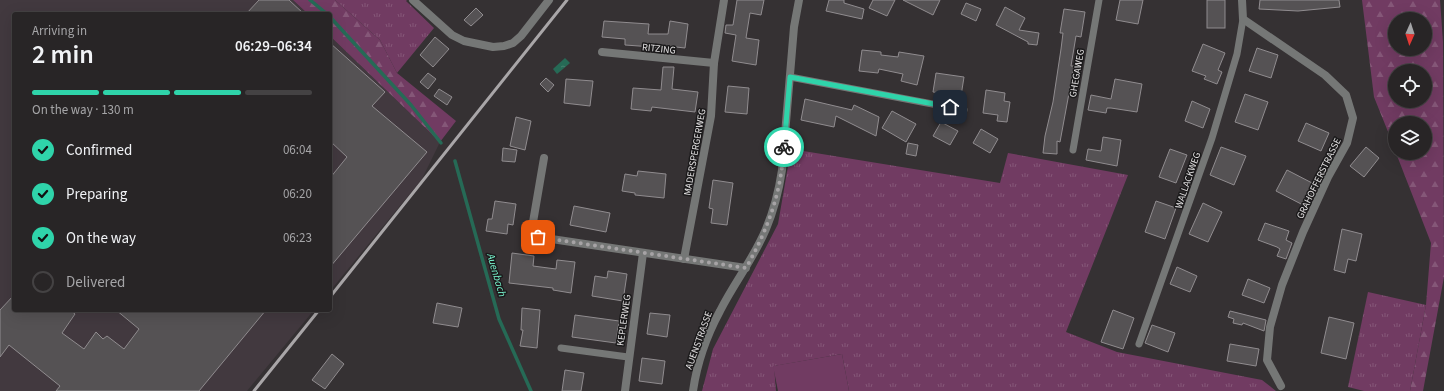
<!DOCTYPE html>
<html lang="en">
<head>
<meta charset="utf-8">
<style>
  body { margin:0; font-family:"Source Sans 3",sans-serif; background:#302d2e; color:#f1f3f6; height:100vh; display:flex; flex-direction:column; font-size:15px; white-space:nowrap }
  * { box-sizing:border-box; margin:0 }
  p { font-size:13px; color:#a5a5a7 }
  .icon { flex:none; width:22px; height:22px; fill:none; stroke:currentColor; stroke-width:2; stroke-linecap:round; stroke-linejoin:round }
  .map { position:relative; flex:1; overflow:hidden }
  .panel { position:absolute; left:12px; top:12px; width:320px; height:300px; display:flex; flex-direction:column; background:#282526; border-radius:4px; box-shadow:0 4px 16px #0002,0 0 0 1px #444243 }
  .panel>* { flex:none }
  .needle { width:26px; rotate:183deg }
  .controls { position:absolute; left:1388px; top:12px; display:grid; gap:8px }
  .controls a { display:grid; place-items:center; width:44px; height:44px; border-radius:50%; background:#282526; box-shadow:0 4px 16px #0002,0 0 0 1px #444243; font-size:20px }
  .pin { position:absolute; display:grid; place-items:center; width:34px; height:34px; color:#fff; margin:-17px; border-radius:8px; box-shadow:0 2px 6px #0006 }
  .courier { position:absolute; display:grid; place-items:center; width:40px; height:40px; margin:-20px; border:3px solid #2fd4aa; border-radius:50%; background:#fff; color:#222; box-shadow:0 1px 5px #0007 }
  .summary em { font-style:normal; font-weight:600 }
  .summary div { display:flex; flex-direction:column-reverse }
  .summary { display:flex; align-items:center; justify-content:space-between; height:68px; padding:0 20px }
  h1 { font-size:26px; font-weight:600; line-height:30px }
  .bar { display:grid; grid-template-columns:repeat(4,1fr); gap:6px 4px; align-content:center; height:48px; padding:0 20px }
  .bar i { height:5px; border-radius:3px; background:#444243 }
  .bar .selected { background:#2fd4aa }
  .bar p { grid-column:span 4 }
  ol { padding:0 20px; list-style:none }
  li { display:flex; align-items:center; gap:12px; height:44px }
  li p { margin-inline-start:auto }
  li .icon { padding:4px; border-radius:50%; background:#2fd4aa; color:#111; stroke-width:4 }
  li:last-child { color:#a5a5a7 }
  li i { width:22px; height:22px; border:2px solid #444243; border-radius:50% }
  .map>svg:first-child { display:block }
  .built { fill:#42393f }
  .grass { fill:url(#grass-tufts) }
  .forest { fill:url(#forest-firs); fill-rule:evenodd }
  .garden { fill:#713b62 }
  .water { fill:url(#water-ripples) }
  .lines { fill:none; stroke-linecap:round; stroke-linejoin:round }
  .stream { stroke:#266a56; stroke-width:3.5 }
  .building { fill:#555254; stroke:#908c8f }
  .service { stroke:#757776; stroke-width:7 }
  .minor { stroke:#757776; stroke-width:8 }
  .tertiary { stroke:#757776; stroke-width:8 }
  .rail { stroke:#a9a6a8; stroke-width:3 }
  .done { stroke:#a6a3a5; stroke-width:4; stroke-dasharray:0 7.2 }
  .route { stroke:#2fd4aa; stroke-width:5 }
  .labels { text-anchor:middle; stroke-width:3; stroke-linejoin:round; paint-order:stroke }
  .street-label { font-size:10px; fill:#e3e1e2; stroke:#1b1a1b }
  .water-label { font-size:11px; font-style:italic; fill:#79f6cf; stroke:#1b1a1b }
</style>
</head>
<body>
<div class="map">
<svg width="1444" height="391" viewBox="0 0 1444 391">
  <defs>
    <pattern id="grass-tufts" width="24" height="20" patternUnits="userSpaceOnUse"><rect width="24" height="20" fill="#713b62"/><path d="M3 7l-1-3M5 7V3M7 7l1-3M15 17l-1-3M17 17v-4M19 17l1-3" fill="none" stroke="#855778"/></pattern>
    <pattern id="forest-firs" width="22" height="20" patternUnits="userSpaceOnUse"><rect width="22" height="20" fill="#713b62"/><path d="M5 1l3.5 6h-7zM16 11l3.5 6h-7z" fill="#855778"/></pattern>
    <pattern id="water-ripples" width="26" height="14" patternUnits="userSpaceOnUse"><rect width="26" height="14" fill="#266a56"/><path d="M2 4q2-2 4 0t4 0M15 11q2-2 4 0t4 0" fill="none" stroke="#457f6e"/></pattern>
  </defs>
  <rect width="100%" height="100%" fill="#353133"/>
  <g class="built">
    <path d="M0 0H293L308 14H14V310H314L247 391H0Z"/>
    <path d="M330 36 440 142 422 179 330 291Z"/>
  </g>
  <g class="grass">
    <path d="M335 0H407L406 1 434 28 397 73 380 40Z"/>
    <path d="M791 149 1000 183 1008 153 1128 175 1066 332 1117 352 1262 380 1276 391H849L842 354 774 366 776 391H702L713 349 778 224Z"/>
    <path d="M1368 292 1426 305 1410 391H1364L1348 387Z"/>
  </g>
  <g class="forest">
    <path d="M293 0H335L380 40 397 73 456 121 440 142 330 36V14H308Z"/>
    <path d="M1362 0H1440L1443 42 1444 277 1423 391H1410L1426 305 1431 243 1396 153H1425V123H1395V149L1374 97ZM1395 19H1425V49H1395ZM1395 71H1425V101H1395Z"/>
  </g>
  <path class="garden" d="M842 354 849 391H778L773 366Z"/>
  <path class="water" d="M565 58 570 63 557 74 553 69Z"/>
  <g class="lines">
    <g class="stream">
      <path d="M310 0 327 14"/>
      <path d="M330 17 411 105 441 143"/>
      <path d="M455 161 499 319 531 391"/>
    </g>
  </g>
  <g class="building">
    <path d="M259 0H289L304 14H246Z"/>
    <path d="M737 0H764L761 15 750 13 746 38 759 40 756 65 732 61 736 35 725 33 726 25H733Z"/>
    <path d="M829 0H844V3L864 9 862 19 826 11Z"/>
    <path d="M873 0H895L887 16 869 8Z"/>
    <path d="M903 0H940L933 15Z"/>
    <path d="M1120 0H1143L1138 24 1116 20Z"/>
    <rect x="1207" y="0" width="18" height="28"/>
    <path d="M1260 0H1339L1340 7 1298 11 1259 9Z"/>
    <path d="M966 3 981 9 976 21 961 14Z"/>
    <path d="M1005 7 1025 18 1019 30 1039 33 1037 45 1028 44V42L996 25Z"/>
    <path d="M476 8 483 15 471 26 464 20Z"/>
    <path d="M1064 9 1085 12 1081 37 1076 36 1071 66H1074L1060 142 1057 141V154L1043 153 1045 136 1053 102 1061 49 1063 33H1060Z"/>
    <path d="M604 21 649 24 648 34H668L670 21 688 24 685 48 667 46V48L625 45V39L602 37Z"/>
    <path d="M435 37 449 49 433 67 420 55Z"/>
    <path d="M330 43 385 92 372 106 427 152 330 267V178L347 157 330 141Z"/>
    <path d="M1203 44 1225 53 1218 70 1222 72 1217 84 1204 79 1206 76 1192 71Z"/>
    <path d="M1257 48 1278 55 1271 78 1249 71Z"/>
    <path d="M862 50 881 52V55L898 57 899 52 924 56 917 85 901 81 903 74 879 69 878 73 859 71Z"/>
    <path d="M663 67H674L672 89 698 92 695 112 652 107 651 111 631 109 633 88 661 90Z"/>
    <path d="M428 73 436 79 428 89 420 82Z"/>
    <path d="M936 73 964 77 961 96 933 92Z"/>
    <path d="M546 78 554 85 548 92 540 84Z"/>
    <path d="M566 79 593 81 590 106 564 103Z"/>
    <path d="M1115 79 1142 84 1137 112 1111 108H1107L1106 113 1088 110 1091 95 1111 99Z"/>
    <path d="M728 86 749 88 747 114 725 112Z"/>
    <path d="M439 89 452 97 447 105 434 96Z"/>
    <path d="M986 90 1005 93 1004 101 1010 102 1007 122 997 121 998 115 983 113Z"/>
    <path d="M1245 94 1268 102 1258 130 1235 122Z"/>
    <path d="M805 99 852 110 854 105 879 117 876 136 836 116 834 127 801 120Z"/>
    <path d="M1192 101 1210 109 1203 128 1185 121Z"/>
    <path d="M892 111 916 124 906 142 882 128Z"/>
    <path d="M516 117 531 121 525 150 510 146Z"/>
    <path d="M941 122 958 131 950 145 933 136Z"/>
    <path d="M1306 123 1329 133 1321 151 1298 141Z"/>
    <path d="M981 129 998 139 990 153 973 143Z"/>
    <path d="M1103 137 1121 140 1117 166 1086 160 1088 149 1101 151Z"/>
    <path d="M908 143 918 145 916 156 906 154Z"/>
    <path d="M1221 147 1246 156 1234 185 1210 175Z"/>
    <path d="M1366 147 1379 158 1364 177 1350 166Z"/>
    <path d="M503 148 517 150 515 162 502 161Z"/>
    <path d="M1170 149 1187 155 1176 183 1159 177Z"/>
    <path d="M1287 170 1316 185 1305 206 1276 191Z"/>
    <path d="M638 171 666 174 664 198 635 195V193L622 191 625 174 637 176Z"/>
    <path d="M713 180 733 183 727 225 711 223 713 209 709 208Z"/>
    <path d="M495 201 516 204 513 225 508 224 507 234 486 231 488 219H492Z"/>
    <path d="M1156 201 1176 208 1165 239 1145 232Z"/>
    <path d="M1203 203 1222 212 1208 242 1189 234Z"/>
    <path d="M574 206 610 213 606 232 570 225Z"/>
    <path d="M1265 223 1289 231 1286 240 1292 243 1286 259 1277 256 1280 249 1277 247 1258 240Z"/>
    <path d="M1342 229 1362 234 1356 261 1348 259 1345 273 1334 270Z"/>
    <path d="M512 253 534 256 533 266 556 269 557 260 575 262 571 293 553 290V288L509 283Z"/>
    <path d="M1177 267 1197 276 1190 292 1170 284Z"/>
    <path d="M608 271 627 274 623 301 592 296 595 276 607 278Z"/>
    <path d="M1248 279 1270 288 1264 303 1242 295Z"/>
    <path d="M14 295V310H70L75 314 62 333 84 349 96 332 103 339 107 336 124 349 139 329 116 310H266L199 391H56L60 386 9 345 0 357V310Z"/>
    <path d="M437 303 462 308 458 327 433 323Z"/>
    <path d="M522 308 540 310 537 348 520 346 523 330H521Z"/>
    <path d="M1113 310 1134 318 1123 349 1101 342Z"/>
    <path d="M1230 311 1266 320 1264 331 1243 323 1242 325 1233 323 1234 319 1228 317Z"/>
    <path d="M650 313 670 315 667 337 647 334Z"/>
    <path d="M575 315 619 321 616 343 572 337Z"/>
    <path d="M1329 317 1354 323 1346 359 1321 353Z"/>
    <path d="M1152 325 1175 333 1168 352 1145 343Z"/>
    <path d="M1230 344 1259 349 1256 366 1227 361Z"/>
    <path d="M332 354 344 364 325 389 312 380Z"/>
    <path d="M642 358 665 361 662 384 639 381Z"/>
    <path d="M565 370 584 373 581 391H562Z"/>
  </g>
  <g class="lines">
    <g class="service">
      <path d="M790 77 964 110"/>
      <path d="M1073 150 1099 0"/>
      <path d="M1139 344 1212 138 1237 54 1243 19"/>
      <path d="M561 348 628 357"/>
    </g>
    <g class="minor">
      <path d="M413 0 452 35 464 41 493 47 504 46 513 43 521 36 549 0"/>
      <path d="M1242 0 1243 19 1325 75 1346 95 1353 118 1347 143 1328 177 1303 232 1282 285 1270 327 1267 360 1281 386"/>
      <path d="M602 52 714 63"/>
      <path d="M544 158 532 228 538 237 746 268"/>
      <path d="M684 259 711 116 714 63 724 0"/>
      <path d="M625 391 643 253"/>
    </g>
    <path class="tertiary" d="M693 391C697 363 707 335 720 311 734 283 754 258 766 229 774 210 779 190 782 170L794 27 799 0"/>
    <g class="rail">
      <path d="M330 297 567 0"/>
      <path d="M254 391 319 310"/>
    </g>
  </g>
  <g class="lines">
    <path class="done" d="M538 237 746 268C769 227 781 193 784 147"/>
    <path class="route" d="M784 147 790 77 950 107"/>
  </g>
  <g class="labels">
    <g class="street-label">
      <text transform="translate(659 48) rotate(6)" y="4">RITZING</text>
      <text transform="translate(1076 73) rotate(-80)" y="4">GHEGAWEG</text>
      <text transform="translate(694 152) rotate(-80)" y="4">MADERSPERGERWEG</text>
      <text transform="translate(1318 178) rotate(-64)" y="4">GRAHOFFERSTRASSE</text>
      <text transform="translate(1187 180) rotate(-71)" y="4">WALLACKWEG</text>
      <text transform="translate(623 320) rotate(-82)" y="4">KEPLERWEG</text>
      <text transform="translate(698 340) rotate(-70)" y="4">AUENSTRASSE</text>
    </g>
    <g class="water-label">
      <text transform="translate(497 275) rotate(74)" y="4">Auenbach</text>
    </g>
  </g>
</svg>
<div class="controls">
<a><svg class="needle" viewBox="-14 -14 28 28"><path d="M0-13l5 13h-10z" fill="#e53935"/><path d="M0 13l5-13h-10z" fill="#a5a5a7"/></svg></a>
<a><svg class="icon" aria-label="locate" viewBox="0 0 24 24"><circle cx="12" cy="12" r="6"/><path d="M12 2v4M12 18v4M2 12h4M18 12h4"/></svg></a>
<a><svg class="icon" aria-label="layers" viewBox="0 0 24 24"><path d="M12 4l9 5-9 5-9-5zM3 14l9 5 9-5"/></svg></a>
</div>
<div class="pin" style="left:538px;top:237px;background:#ea580c"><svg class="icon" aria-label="bag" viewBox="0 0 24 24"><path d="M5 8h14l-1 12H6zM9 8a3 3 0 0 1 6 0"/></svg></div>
<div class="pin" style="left:950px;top:107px;background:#1f2937"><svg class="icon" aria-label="home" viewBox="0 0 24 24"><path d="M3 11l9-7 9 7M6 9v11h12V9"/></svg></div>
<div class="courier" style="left:784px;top:147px"><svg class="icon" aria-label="bike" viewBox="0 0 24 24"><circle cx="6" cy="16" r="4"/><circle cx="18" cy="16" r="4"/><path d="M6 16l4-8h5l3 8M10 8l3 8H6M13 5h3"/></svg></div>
<section class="panel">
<div class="summary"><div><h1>2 min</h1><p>Arriving in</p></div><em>06:29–06:34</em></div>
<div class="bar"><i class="selected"></i><i class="selected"></i><i class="selected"></i><i></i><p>On the way · 130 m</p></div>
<ol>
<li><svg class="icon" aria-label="check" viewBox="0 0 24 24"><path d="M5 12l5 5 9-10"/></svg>Confirmed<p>06:04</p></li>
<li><svg class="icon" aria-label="check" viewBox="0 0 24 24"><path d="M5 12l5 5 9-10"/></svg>Preparing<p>06:20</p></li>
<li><svg class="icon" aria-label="check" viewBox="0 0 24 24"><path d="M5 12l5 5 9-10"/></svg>On the way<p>06:23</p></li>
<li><i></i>Delivered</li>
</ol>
</section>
</div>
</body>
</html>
